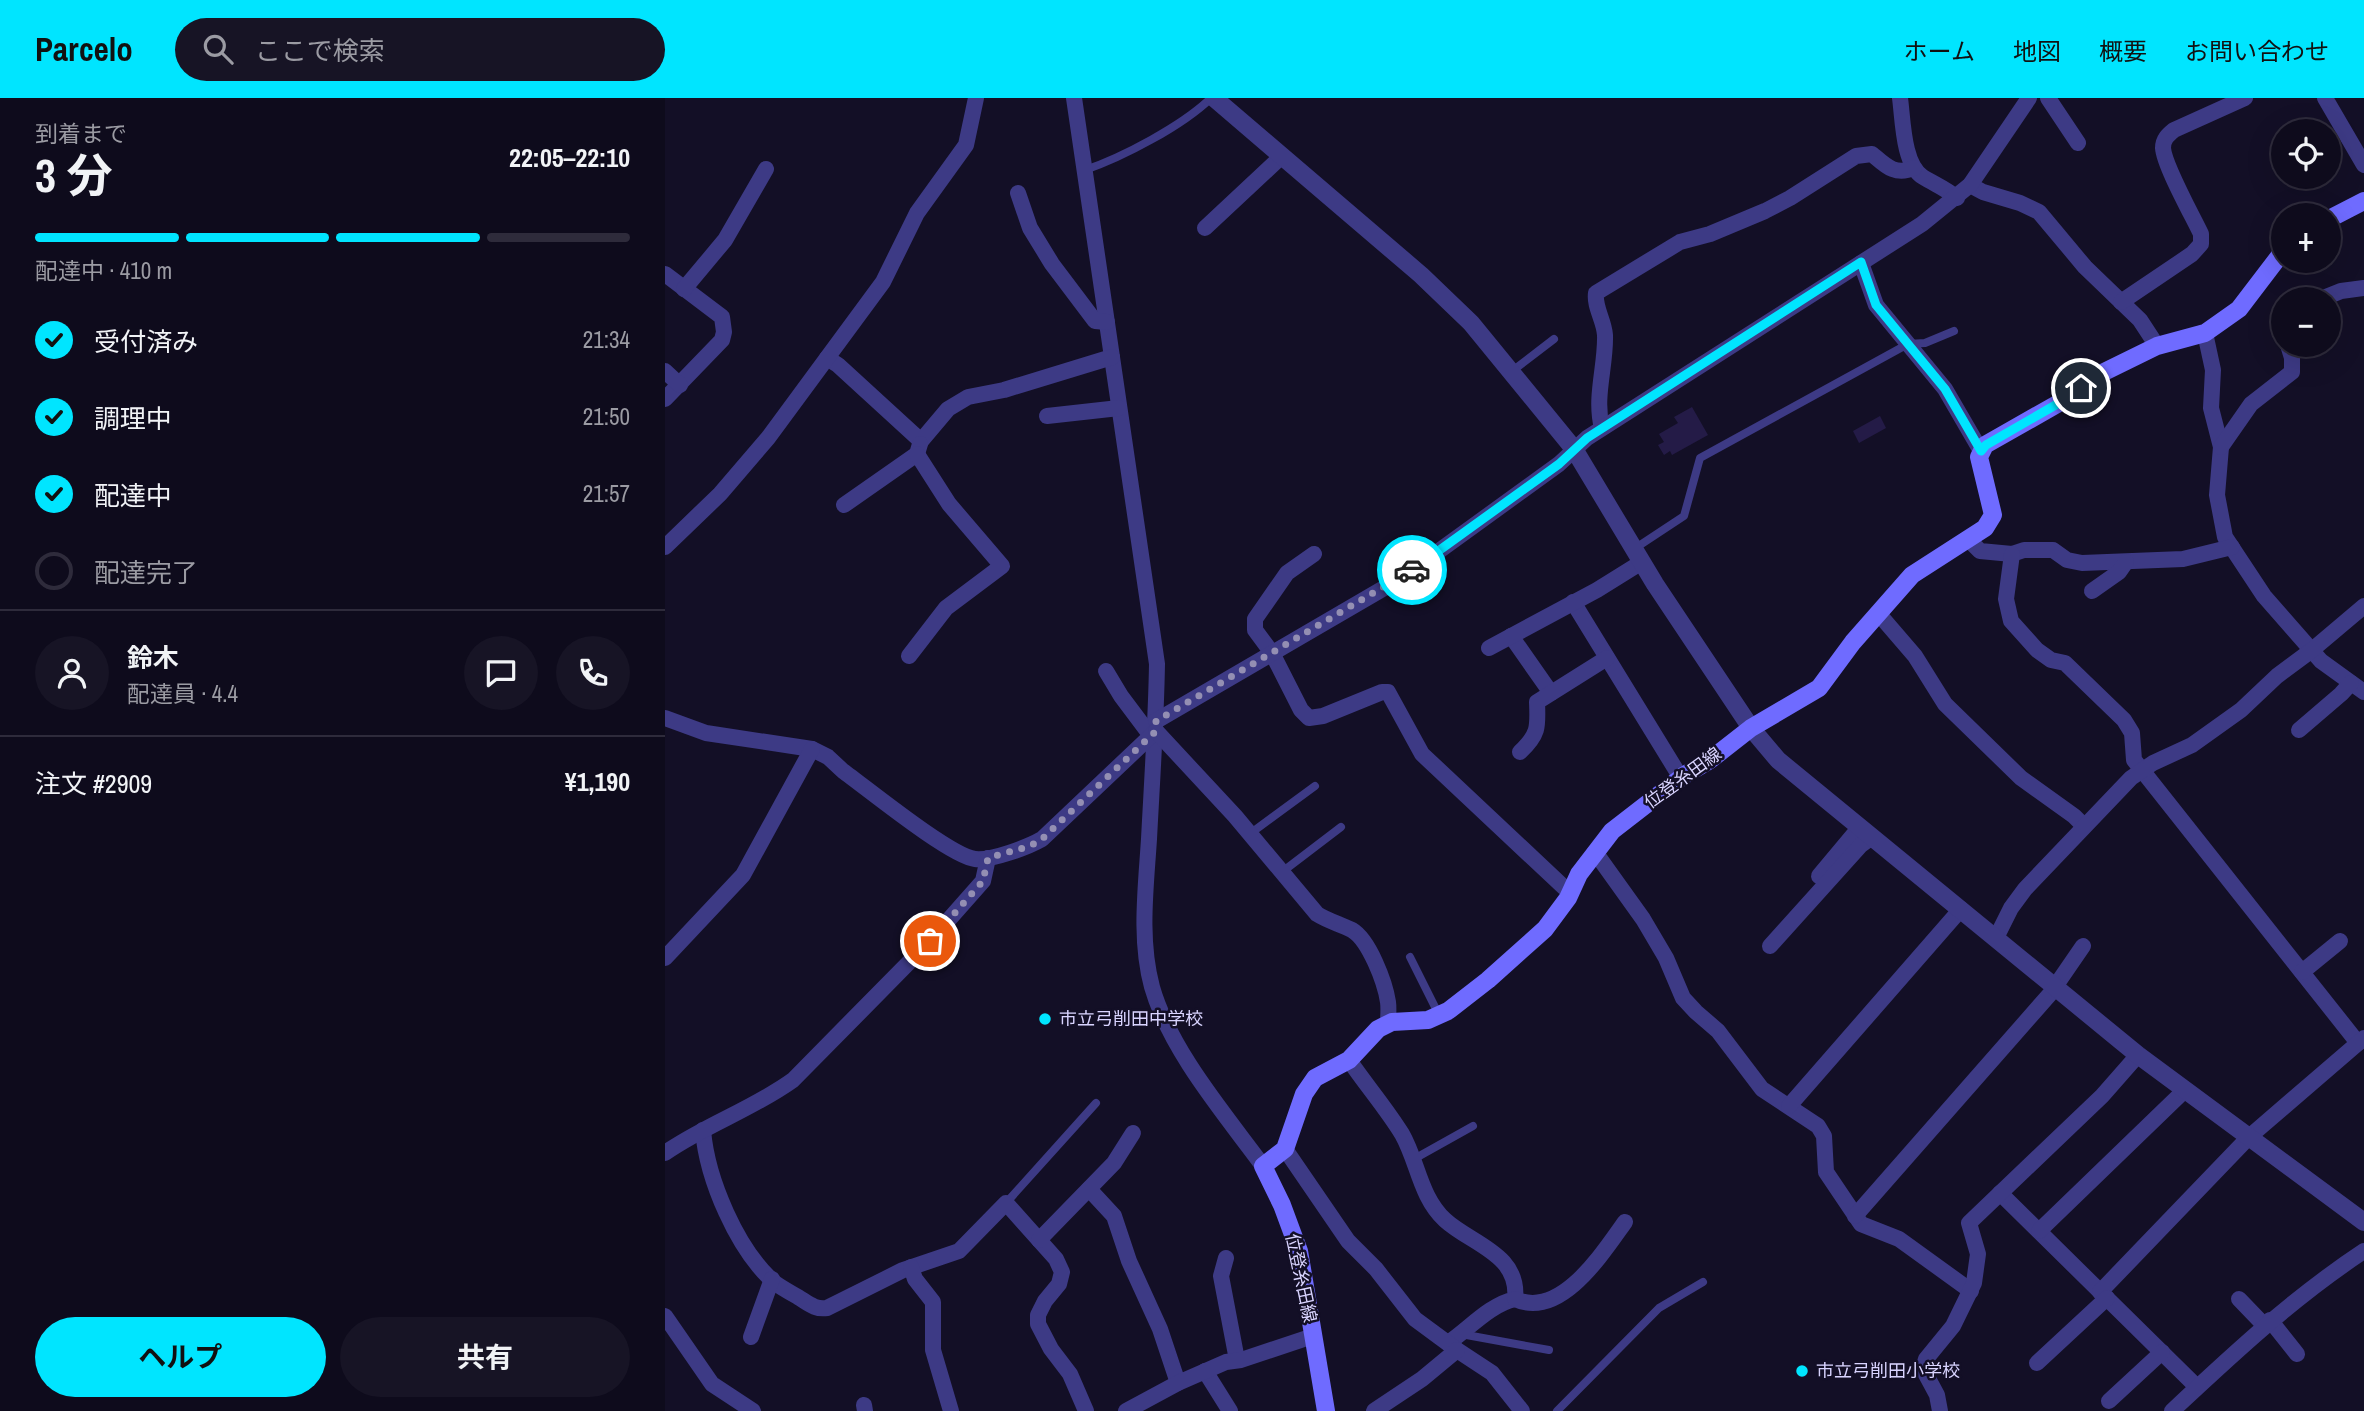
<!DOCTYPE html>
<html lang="ja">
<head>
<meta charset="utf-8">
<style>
  body { margin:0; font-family:"Archivo Narrow","Noto Sans JP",sans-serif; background:#171425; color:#f1f3f6; height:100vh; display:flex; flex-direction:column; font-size:26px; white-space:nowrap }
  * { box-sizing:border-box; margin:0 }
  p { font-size:23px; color:#9b9ba3 }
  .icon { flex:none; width:38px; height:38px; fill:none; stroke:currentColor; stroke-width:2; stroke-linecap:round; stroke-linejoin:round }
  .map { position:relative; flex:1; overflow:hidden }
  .drawer { display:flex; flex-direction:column; background:#0e0b1c; width:665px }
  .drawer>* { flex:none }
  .fabs { position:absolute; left:1606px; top:21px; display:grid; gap:14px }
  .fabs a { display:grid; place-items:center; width:70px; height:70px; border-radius:50%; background:#0e0b1c; box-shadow:0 7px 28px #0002,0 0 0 2px #2e2b3b; font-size:35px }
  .pin { position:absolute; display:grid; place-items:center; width:60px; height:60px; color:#fff; margin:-30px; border:4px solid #fff; border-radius:50%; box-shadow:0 2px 7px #0007 }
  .courier { position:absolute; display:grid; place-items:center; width:70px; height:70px; margin:-35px; border:5px solid #00e5ff; border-radius:50%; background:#fff; color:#222; box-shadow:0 2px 9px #0007 }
  .overview em { font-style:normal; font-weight:700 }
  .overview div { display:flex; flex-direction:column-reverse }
  .overview { display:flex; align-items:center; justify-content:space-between; height:119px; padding:0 35px }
  h1 { font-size:46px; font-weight:700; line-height:52px }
  .bar { display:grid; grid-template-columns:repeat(4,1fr); gap:10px 7px; align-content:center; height:84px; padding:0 35px }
  .bar i { height:9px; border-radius:5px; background:#2e2b3b }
  .bar .active { background:#00e5ff }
  .bar p { grid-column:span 4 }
  .line { display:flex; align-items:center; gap:18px; padding:0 35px; border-top:2px solid #2e2b3b }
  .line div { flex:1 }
  .round { display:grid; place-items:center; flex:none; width:74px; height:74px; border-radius:37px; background:#171425 }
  ol { padding:0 35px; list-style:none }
  li { display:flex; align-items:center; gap:21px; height:77px }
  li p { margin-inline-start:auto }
  li .icon { padding:7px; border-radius:50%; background:#00e5ff; color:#111; stroke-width:4 }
  li:last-child { color:#9b9ba3 }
  li i { width:38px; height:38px; border:4px solid #2e2b3b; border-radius:50% }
  .primary-button { display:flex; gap:14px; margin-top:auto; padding:14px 35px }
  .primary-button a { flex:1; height:80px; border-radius:42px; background:#00e5ff; color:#111; font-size:28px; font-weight:700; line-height:80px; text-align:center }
  .primary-button a+a { background:#171425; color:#f1f3f6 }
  header { display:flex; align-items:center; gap:42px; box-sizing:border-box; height:98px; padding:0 35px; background:#00e5ff; color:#111 }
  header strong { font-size:33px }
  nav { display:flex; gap:38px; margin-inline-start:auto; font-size:24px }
  .search { width:490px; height:63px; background:#171425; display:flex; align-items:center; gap:18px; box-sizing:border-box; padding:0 24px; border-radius:38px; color:#9b9ba3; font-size:26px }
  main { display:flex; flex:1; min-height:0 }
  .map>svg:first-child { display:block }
  .building { fill:#241b47 }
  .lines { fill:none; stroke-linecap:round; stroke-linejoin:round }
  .service { stroke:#3d3a85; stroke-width:8 }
  .minor { stroke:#3d3a85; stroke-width:16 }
  .tertiary { stroke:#3d3a85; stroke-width:18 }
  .secondary { stroke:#6f6bff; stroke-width:18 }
  .done { stroke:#948fb3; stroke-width:7; stroke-dasharray:0 12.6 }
  .route { stroke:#00e5ff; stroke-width:9 }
  .poi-dot { fill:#00e5ff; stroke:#130f26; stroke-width:2.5 }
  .labels { text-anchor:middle; stroke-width:5; stroke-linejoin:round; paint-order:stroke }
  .street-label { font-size:18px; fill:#d9d4ff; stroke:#130f26 }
  .poi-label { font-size:18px; fill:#d9d4ff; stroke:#130f26; text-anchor:start }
</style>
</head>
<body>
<header>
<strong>Parcelo</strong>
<div class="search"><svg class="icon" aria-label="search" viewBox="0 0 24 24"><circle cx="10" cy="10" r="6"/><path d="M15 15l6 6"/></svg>ここで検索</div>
<nav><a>ホーム</a><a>地図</a><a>概要</a><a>お問い合わせ</a></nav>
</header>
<main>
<section class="drawer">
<div class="overview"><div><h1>3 分</h1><p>到着まで</p></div><em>22:05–22:10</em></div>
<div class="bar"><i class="active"></i><i class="active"></i><i class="active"></i><i></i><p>配達中 · 410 m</p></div>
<ol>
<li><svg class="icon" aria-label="check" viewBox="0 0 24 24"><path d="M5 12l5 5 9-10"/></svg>受付済み<p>21:34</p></li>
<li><svg class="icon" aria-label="check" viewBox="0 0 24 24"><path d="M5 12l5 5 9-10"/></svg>調理中<p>21:50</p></li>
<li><svg class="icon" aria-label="check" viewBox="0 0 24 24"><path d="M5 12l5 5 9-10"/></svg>配達中<p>21:57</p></li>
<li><i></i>配達完了</li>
</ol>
<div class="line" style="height:126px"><a class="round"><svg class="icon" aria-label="person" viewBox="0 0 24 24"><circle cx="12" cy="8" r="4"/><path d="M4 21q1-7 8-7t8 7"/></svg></a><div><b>鈴木</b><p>配達員 · 4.4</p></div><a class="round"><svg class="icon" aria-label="chat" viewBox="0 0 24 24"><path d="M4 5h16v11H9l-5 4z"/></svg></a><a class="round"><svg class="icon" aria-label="phone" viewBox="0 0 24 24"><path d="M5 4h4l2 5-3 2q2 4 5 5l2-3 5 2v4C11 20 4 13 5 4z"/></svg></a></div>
<div class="line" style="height:91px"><div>注文 #2909</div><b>¥1,190</b></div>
<div class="primary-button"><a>ヘルプ</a><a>共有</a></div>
</section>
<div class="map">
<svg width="1699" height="1313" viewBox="0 0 1699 1313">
  <rect width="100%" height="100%" fill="#130f26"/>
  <g class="building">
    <path d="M1027 309 1043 337 1007 357 1005 353 999 357 993 347 999 344 994 336 1013 325 1009 319Z"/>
    <path d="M1215 318 1221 330 1194 345 1188 333Z"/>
  </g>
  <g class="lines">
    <g class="service">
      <path d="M420 72C458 59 517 28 546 0"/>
      <path d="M846 274 889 241"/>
      <path d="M969 451 1019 418 1035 360 1243 246 1260 245 1289 233"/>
      <path d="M586 735 650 688"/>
      <path d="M617 774 676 729"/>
      <path d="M745 859 774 917"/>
      <path d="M749 1061 808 1028"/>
      <path d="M341 1105 431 1005"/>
      <path d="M796 1236 884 1252"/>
      <path d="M892 1313 994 1210 1038 1184"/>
    </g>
    <g class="minor">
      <path d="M409 0 492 566C491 625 487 683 484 741 481 789 474 841 487 889 505 952 559 1015 598 1068"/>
      <path d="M1235 0C1238 22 1238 67 1258 79 1271 87 1280 90 1292 100"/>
      <path d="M1383 0 1413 45"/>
      <path d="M1660 0 1699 67"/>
      <path d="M1305 87 1318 94 1355 105 1374 114 1420 169 1475 222 1492 248"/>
      <path d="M353 95 365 130 387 166 430 223 442 224"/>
      <path d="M540 130 617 58"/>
      <path d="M1196 165 1211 207 1280 291 1316 353"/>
      <path d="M0 176 57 219 59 234 57 242 0 301"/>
      <path d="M19 191 60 142 101 71"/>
      <path d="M1656 201 1676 193 1699 190"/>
      <path d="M1456 204 1527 156 1536 146V136C1527 117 1499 67 1498 50 1498 41 1503 37 1509 32L1580 0"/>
      <path d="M1540 235 1548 272 1546 310 1556 349 1552 397 1560 439 1599 498 1656 563 1699 594"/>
      <path d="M162 260 173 267 256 343 283 311 303 299 339 292 447 259"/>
      <path d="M0 273 15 287"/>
      <path d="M382 318 454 310"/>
      <path d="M937 330C929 299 941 268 940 237 939 222 929 209 931 195L1015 144 1045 136 1100 113 1125 100 1191 58 1207 56C1221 68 1230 78 1249 70"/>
      <path d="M1556 349 1586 306 1627 274V260L1623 247"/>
      <path d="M179 407 252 356 255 346"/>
      <path d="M1303 441 1315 453 1347 456 1359 452H1388L1402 462 1417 465 1518 461 1567 449"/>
      <path d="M0 449 55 396 103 340 218 184 252 115 301 47 311 0"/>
      <path d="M649 456 622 475 590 521V532L607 555 636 612 644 620 658 618 717 594H723L757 656 905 795"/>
      <path d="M1347 456 1341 501 1346 523 1372 552 1386 562 1400 565 1459 622 1467 635 1469 662 1693 945"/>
      <path d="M1427 493 1454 474 1461 464"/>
      <path d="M908 504 1016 680"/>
      <path d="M1213 515 1250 558 1280 606 1356 680 1409 718 1419 728"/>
      <path d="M846 538 886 595"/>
      <path d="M824 550 932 492 977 464"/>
      <path d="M244 558 281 510 337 468 284 406 252 356"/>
      <path d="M441 573 456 598 486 638"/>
      <path d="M0 620 41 635 147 651 163 659 178 673C203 691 285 758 310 761 326 763 363 749 377 741L491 633"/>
      <path d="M491 623 738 479 894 366 922 340 1257 126 1305 87 1364 0"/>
      <path d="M1634 632 1676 596 1686 585"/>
      <path d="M491 633 570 718 652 816C663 823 675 826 687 832 704 842 720 884 723 904 724 911 723 919 723 926"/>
      <path d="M855 654C874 636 873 629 872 604L942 560"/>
      <path d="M930 754 978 821 1001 860 1018 900 1031 914 1053 933 1097 991 1153 1028 1159 1038 1161 1074 1196 1126 1234 1141 1306 1193"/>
      <path d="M1154 778 1195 729"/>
      <path d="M1331 840 1346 810 1360 791 1466 680 1488 665 1527 647 1576 612 1612 578 1647 552 1699 508"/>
      <path d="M1105 848 1196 747 1207 739"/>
      <path d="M0 860 78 777 147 651"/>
      <path d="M1637 874 1675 843"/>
      <path d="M684 962C701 987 721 1010 737 1036 753 1064 755 1099 780 1122 806 1146 855 1156 850 1201 824 1207 804 1231 783 1245"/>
      <path d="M1124 1008 1296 811"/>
      <path d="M38 1032C42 1081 72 1152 110 1185 117 1190 126 1195 133 1199 143 1205 150 1212 162 1210L238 1172 294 1153 341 1105 391 1161 397 1174 394 1186 380 1203 373 1217V1226L386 1251 405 1276 421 1313"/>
      <path d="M620 1051 683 1143 711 1171 750 1221 792 1252 827 1275 857 1313"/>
      <path d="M0 1055C40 1027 88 1011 128 982L265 843 318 783 323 760"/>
      <path d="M424 1091 449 1118 464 1163 495 1231 513 1285"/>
      <path d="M1335 1095 1532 1289"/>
      <path d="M1190 1118 1385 896 1418 848"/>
      <path d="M1374 1133 1520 992"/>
      <path d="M374 1142 449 1065 468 1035"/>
      <path d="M561 1160 556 1178 572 1262"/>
      <path d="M246 1169 250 1181 268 1204V1252L286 1313"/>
      <path d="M1435 1194 1584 1039 1699 940"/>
      <path d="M850 1201C895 1222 937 1156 960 1124"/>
      <path d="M1574 1201 1599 1227"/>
      <path d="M0 1218 47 1286 88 1313"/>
      <path d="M1605 1222 1632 1256"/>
      <path d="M86 1239 107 1181"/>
      <path d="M1372 1265 1442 1200"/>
      <path d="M540 1273 565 1313"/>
      <path d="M1444 1303 1497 1254"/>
      <path d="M199 1307 200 1313"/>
      <path d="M461 1313 513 1285 561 1264 576 1262 648 1238"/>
      <path d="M709 1313 757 1281 792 1252"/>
      <path d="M1275 1313 1272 1297 1258 1271 1261 1261 1288 1228 1309 1185 1313 1156 1304 1125 1437 998 1473 957"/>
      <path d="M1507 1313C1568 1256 1629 1199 1699 1153"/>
    </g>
    <path class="tertiary" d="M549 0 756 177 806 225 909 351 990 486 1086 630 1113 662 1473 957 1699 1124"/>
    <g class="secondary">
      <path d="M1664 121 1699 103"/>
      <path d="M661 1313 634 1153 617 1107 598 1068 620 1051 639 996 650 980 684 962 713 931 727 924 763 922 783 913 823 882 880 831 903 800 914 776 947 733 1018 678 1045 662 1086 630 1154 590 1188 544 1247 477 1320 430 1328 417 1314 359 1320 347 1394 305 1439 274 1492 248 1540 235 1574 211 1619 152"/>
    </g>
  </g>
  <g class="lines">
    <path class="done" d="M265 843 318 783 323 760 365 748 377 741 491 633V623L747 472"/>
    <path class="route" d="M747 472 894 366 922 340 1196 164 1211 207 1280 291 1316 353 1321 347 1394 305 1416 290"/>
  </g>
  <g class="poi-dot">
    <circle cx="380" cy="921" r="7"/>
    <circle cx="1137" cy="1273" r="7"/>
  </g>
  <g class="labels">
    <g class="street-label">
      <text transform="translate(1018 680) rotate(-36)" y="6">位登糸田線</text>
      <text transform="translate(636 1180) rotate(78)" y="6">位登糸田線</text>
    </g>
    <g class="poi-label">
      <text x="394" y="927">市立弓削田中学校</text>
      <text x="1151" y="1279">市立弓削田小学校</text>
    </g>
  </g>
</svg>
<div class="fabs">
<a><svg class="icon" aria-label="locate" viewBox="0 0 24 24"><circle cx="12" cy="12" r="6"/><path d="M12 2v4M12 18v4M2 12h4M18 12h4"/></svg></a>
<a>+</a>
<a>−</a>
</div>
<div class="pin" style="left:265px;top:843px;background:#ea580c"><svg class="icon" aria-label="bag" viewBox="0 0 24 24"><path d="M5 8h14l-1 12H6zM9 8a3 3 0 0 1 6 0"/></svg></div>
<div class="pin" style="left:1416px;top:290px;background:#1f2937"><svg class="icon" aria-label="home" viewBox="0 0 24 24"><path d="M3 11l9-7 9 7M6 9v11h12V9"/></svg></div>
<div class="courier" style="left:747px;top:472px"><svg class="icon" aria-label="car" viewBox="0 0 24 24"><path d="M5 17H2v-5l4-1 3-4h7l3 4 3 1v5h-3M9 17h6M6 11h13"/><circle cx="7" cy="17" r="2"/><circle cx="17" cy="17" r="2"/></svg></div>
</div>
</main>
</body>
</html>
